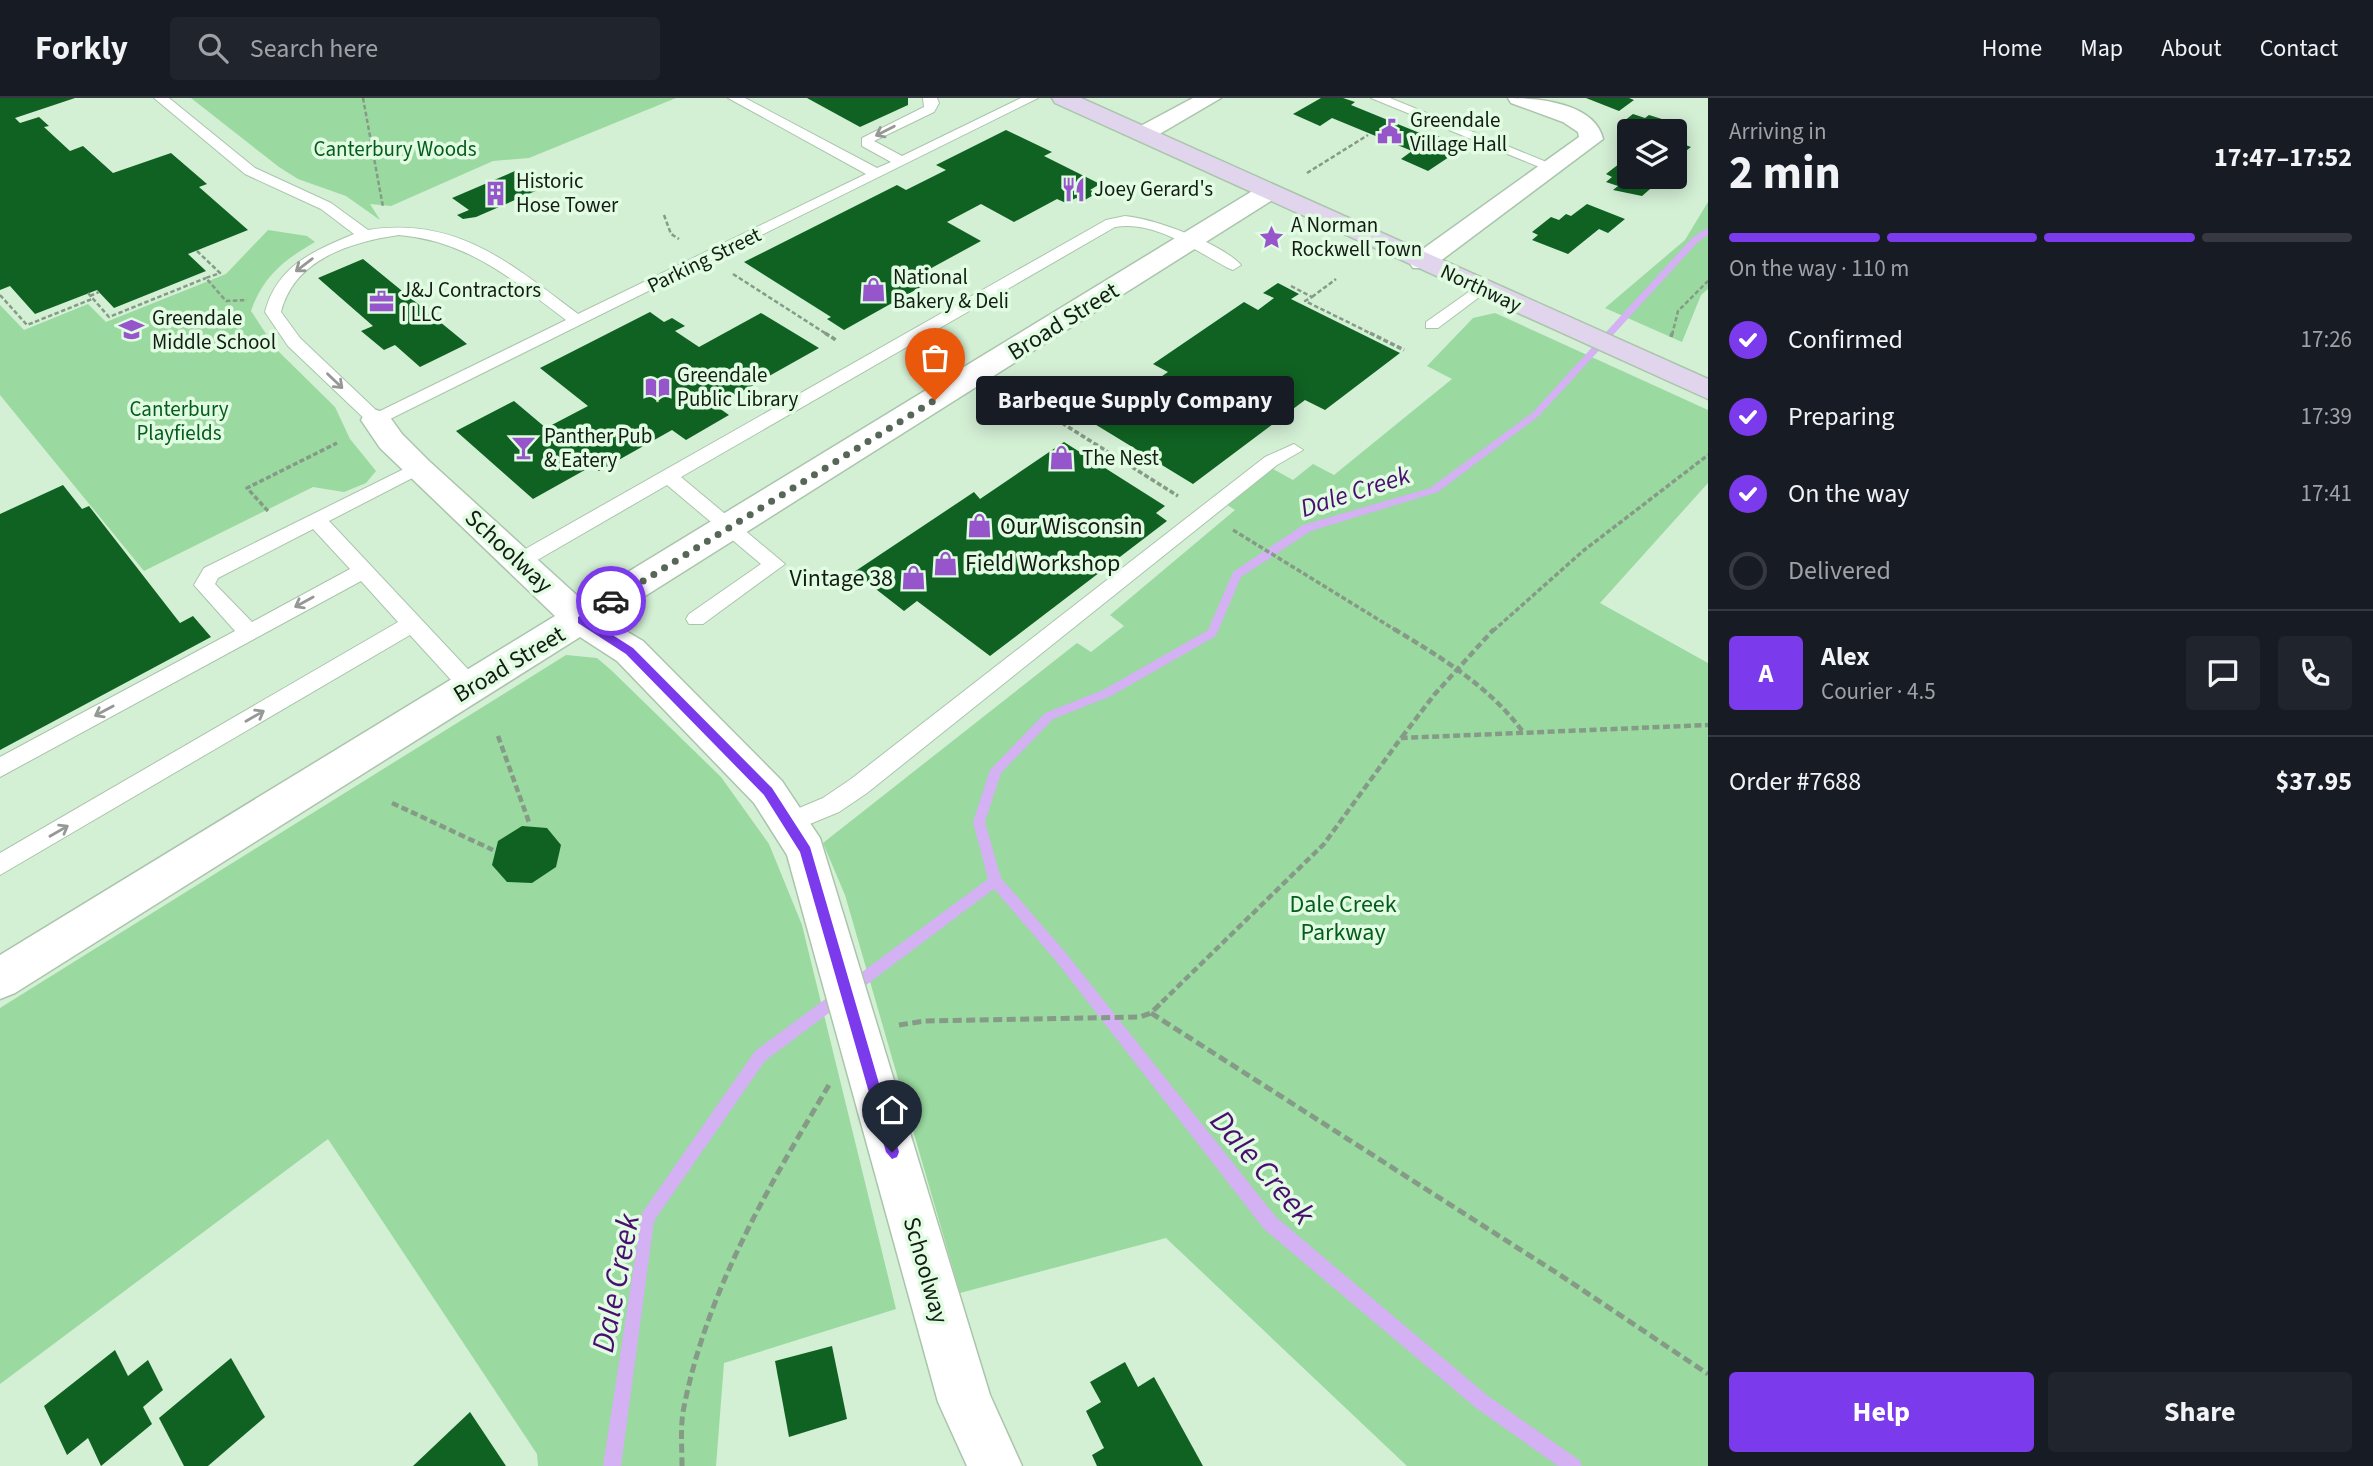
<!DOCTYPE html>
<html lang="en">
<head>
<meta charset="utf-8">
<style>
  body { margin:0; font-family:"Source Sans 3",sans-serif; background:#20242c; color:#f1f3f6; height:100vh; display:flex; flex-direction:column; font-size:26px; white-space:nowrap }
  * { box-sizing:border-box; margin:0 }
  p { font-size:23px; color:#9ea1a6 }
  .icon { flex:none; width:38px; height:38px; fill:none; stroke:currentColor; stroke-width:2; stroke-linecap:round; stroke-linejoin:round }
  .map { position:relative; flex:1; overflow:hidden }
  .sheet { display:flex; flex-direction:column; background:#171b24; width:665px }
  .sheet>* { flex:none }
  .controls { position:absolute; left:1617px; top:21px; display:grid; gap:14px }
  .controls a { display:grid; place-items:center; width:70px; height:70px; border-radius:7px; background:#171b24; box-shadow:0 4px 18px #0003; font-size:35px }
  .pin { position:absolute; display:grid; place-items:center; width:60px; height:60px; color:#fff; margin:-72px -30px; border-radius:50% 50% 50% 0; rotate:-45deg; box-shadow:0 0 7px #0007 }
  .pin .icon { rotate:45deg }
  .courier { position:absolute; display:grid; place-items:center; width:70px; height:70px; margin:-35px; border:5px solid #7c3aed; border-radius:50%; background:#fff; color:#222; box-shadow:0 2px 9px #0007 }
  .bubble { position:absolute; height:49px; border-radius:7px; background:#171b24; box-shadow:0 4px 18px #0003; font-size:23px; font-weight:700; line-height:49px; text-align:center }
  .headline em { font-style:normal; font-weight:700 }
  .headline div { display:flex; flex-direction:column-reverse }
  .headline { display:flex; align-items:center; justify-content:space-between; height:119px; padding:0 21px }
  h1 { font-size:46px; font-weight:700; line-height:52px }
  .bar { display:grid; grid-template-columns:repeat(4,1fr); gap:10px 7px; align-content:center; height:84px; padding:0 21px }
  .bar i { height:9px; border-radius:5px; background:#363941 }
  .bar .active { background:#7c3aed }
  .bar p { grid-column:span 4 }
  .line { display:flex; align-items:center; gap:18px; padding:0 21px; border-top:2px solid #363941 }
  .line div { flex:1 }
  .round { display:grid; place-items:center; flex:none; width:74px; height:74px; border-radius:7px; background:#20242c }
  ol { padding:0 21px; list-style:none }
  li { display:flex; align-items:center; gap:21px; height:77px }
  li p { margin-inline-start:auto }
  li .icon { padding:7px; border-radius:50%; background:#7c3aed; color:#fff; stroke-width:4 }
  li:last-child { color:#9ea1a6 }
  li i { width:38px; height:38px; border:4px solid #363941; border-radius:50% }
  .action { display:flex; gap:14px; margin-top:auto; padding:14px 21px }
  .action a { flex:1; height:80px; border-radius:7px; background:#7c3aed; color:#fff; font-size:28px; font-weight:700; line-height:80px; text-align:center }
  .action a+a { background:#20242c; color:#f1f3f6 }
  header { display:flex; align-items:center; gap:42px; box-sizing:border-box; height:98px; padding:0 35px; background:#171b24; border-bottom:2px solid #363941 }
  header strong { font-size:33px }
  nav { display:flex; gap:38px; margin-inline-start:auto; font-size:24px }
  .search { width:490px; height:63px; background:#20242c; display:flex; align-items:center; gap:18px; box-sizing:border-box; padding:0 24px; border-radius:7px; color:#9ea1a6; font-size:26px }
  main { display:flex; flex:1; min-height:0 }
  .map>svg:first-child { display:block }
  .green { fill:#9ad99f }
  .lines { fill:none; stroke-linecap:round; stroke-linejoin:round }
  .stream { fill:#d3b1f3; fill-rule:evenodd }
  .building { fill:#106222 }
  .lane-casing { stroke:#aac5ab; stroke-width:2 }
  .street-casing { stroke:#aac5ab; stroke-width:3 }
  .secondary-casing { stroke:#aac5ab; stroke-width:3 }
  .path-far3 { stroke:#869b87; stroke-width:2.5; stroke-dasharray:4.5 2.5; stroke-linecap:butt }
  .path-far2 { stroke:#869b87; stroke-width:3.5; stroke-dasharray:5 2.5; stroke-linecap:butt }
  .path-far1 { stroke:#869b87; stroke-width:4.5; stroke-dasharray:7 3.5; stroke-linecap:butt }
  .path { stroke:#869b87; stroke-width:5; stroke-dasharray:9 4.5; stroke-linecap:butt }
  .lane { fill:#fff; fill-rule:evenodd }
  .street { fill:#fff; fill-rule:evenodd }
  .secondary { fill:#e1d4ed; fill-rule:evenodd }
  .oneway { stroke:#959995 }
  .route { fill:#7c3aed }
  .done { stroke:#566657; stroke-width:7; stroke-dasharray:0 12.6 }
  .labels { text-anchor:middle; stroke-width:7; stroke-linejoin:round; paint-order:stroke }
  .far-poi-label { font-size:21px; fill:#131d13; stroke:#e1fce2; text-anchor:start }
  .far-park-label { font-size:21px; fill:#065c1c; stroke:#e1fce2 }
  .far-street-label { font-size:21px; fill:#131d13; stroke:#e1fce2 }
  .street-label { font-size:24px; fill:#131d13; stroke:#e1fce2 }
  .poi-label { font-size:24px; fill:#131d13; stroke:#e1fce2; text-anchor:start }
  .park-label { font-size:24px; fill:#065c1c; stroke:#e1fce2 }
  .water-label { font-size:26px; font-style:italic; fill:#4a0e70; stroke:#e1fce2 }
  .near-water-label { font-size:32px; font-style:italic; fill:#4a0e70; stroke:#e1fce2 }
</style>
</head>
<body>
<header>
<strong>Forkly</strong>
<div class="search"><svg class="icon" aria-label="search" viewBox="0 0 24 24"><circle cx="10" cy="10" r="6"/><path d="M15 15l6 6"/></svg>Search here</div>
<nav><a>Home</a><a>Map</a><a>About</a><a>Contact</a></nav>
</header>
<main>
<div class="map">
<svg width="1708" height="1368" viewBox="0 0 1708 1368">
  <rect width="100%" height="100%" fill="#d3efd4"/>
  <g class="green">
    <path d="M191 0H676L529 60 493 63 391 108 370 106 380 122 346 98 298 81 279 69Z"/>
    <path d="M1708 104V191L1701 197 1682 244 1605 210 1685 142Z"/>
    <path d="M268 132 307 138 315 144C284 162 263 178 251 213L276 251 335 309 350 341 376 373 366 385 344 394 313 389 144 473 0 297V207L24 232 88 206 106 224 226 176Z"/>
    <path d="M1495 215 1708 312V385L1600 505 1708 565V1368H1407L1166 1140 960 1195 845 797 823 745 1077 545 1091 554 1124 528 1110 517 1235 412 1226 406 1273 371 1293 382 1313 366 1334 377 1452 281 1427 268 1473 220Z"/>
    <path d="M566 557 597 560 611 572 721 679 769 746 802 827 896 1211 724 1265 716 1368H538L537 1356 328 1041 0 1286V910Z"/>
  </g>
  <g class="lines">
    <path class="stream" d="M1705 131H1708V137L1698 144 1539 318 1438 394 1311 433 1241 479 1216 538 1111 598 1053 621 1001 675 985 724 1001 780 1066 855 1276 1119 1488 1298 1579 1362 1582 1368H1558L1476 1310 1264 1131 1056 863 994 791 765 963 654 1123 621 1368H603L642 1115 755 953 988 781 973 724 990 672 1045 615 1103 592 1208 532 1233 474 1303 427 1430 390 1533 314 1692 140Z"/>
  </g>
  <g class="building">
    <path d="M0 0H75L15 20 20 25 39 19 49 28 44 29 70 53 83 48 113 75 171 55 207 86 199 89 248 132 188 156 206 173 114 210 97 192 35 216 10 188 0 192Z"/>
    <path d="M807 0H908V7L860 29Z"/>
    <path d="M1321 0H1343L1355 4 1351 7 1432 40 1435 37 1464 49 1428 73 1401 61 1412 53 1332 20 1320 28 1293 16Z"/>
    <path d="M1586 0H1629L1634 2 1619 13Z"/>
    <path d="M1633 16 1645 20 1649 17 1665 22 1652 33H1633L1628 32 1634 27 1624 23Z"/>
    <path d="M1006 32 1052 54 1044 58 1100 86 1090 92 1097 95 1083 103 1076 100 1066 105 1057 101 1014 124 981 106 947 124 981 143 915 179 926 186 844 232 827 221 831 219 744 164 897 87 906 92 946 72 936 67Z"/>
    <path d="M1675 43 1691 49 1678 59 1675 58Z"/>
    <path d="M1624 62 1629 64V79H1664L1642 98 1613 92 1618 88 1606 84 1612 79 1606 76Z"/>
    <path d="M515 73 540 91 476 119 463 121 457 117 469 112 452 100Z"/>
    <path d="M1587 106 1625 121 1608 135 1599 131 1568 156 1532 142 1538 137 1532 134 1551 119 1559 122 1566 116 1571 118Z"/>
    <path d="M363 161 467 246 420 269 395 247 384 252 361 233 373 228 318 180Z"/>
    <path d="M1278 185 1299 196 1291 201 1400 255 1325 312 1305 302 1193 386 1093 325 1168 274 1153 266 1244 204 1258 212 1274 200 1263 195Z"/>
    <path d="M650 214 664 224 672 220 685 228 675 233 699 249 761 215 819 250 716 308 729 317 686 342 672 332 599 373 592 368 533 401 456 333 514 303 546 330 588 308 540 270Z"/>
    <path d="M1064 344 1165 408 1156 415 1167 423 990 558 917 503 904 513 854 474 974 394 980 401Z"/>
    <path d="M63 387 82 411 89 408 180 525 193 518 211 539 0 652V416Z"/>
    <path d="M522 728 547 730 561 747 556 769 532 785 507 784 492 767 498 743Z"/>
    <path d="M832 1248 847 1321 789 1339 775 1263Z"/>
    <path d="M115 1252 128 1278 148 1262 163 1292 143 1309 152 1326 101 1368 88 1340 67 1357 44 1308Z"/>
    <path d="M231 1260 265 1319 208 1368H184L159 1320Z"/>
    <path d="M1125 1264 1138 1289 1154 1279 1203 1368H1097L1092 1357 1104 1350 1086 1313 1101 1304 1090 1284Z"/>
    <path d="M470 1314 506 1368H413Z"/>
  </g>
  <g class="lines">
    <defs>
      <g id="lane">
        <path d="M154 0H169L255 70 331 105 368 132C457 118 511 166 578 216L866 76 728 0H745L877 70 891 64 862 48V40L924 9 923 0H937L939 5 934 14 874 43 902 58 1021 0H1038L376 328 370 326 288 248 265 214C277 168 313 153 354 136L321 111 245 76ZM399 137C468 143 512 181 566 222L378 314 300 240 281 214C294 161 351 144 399 137Z"/>
        <path d="M1371 0H1390L1561 70 1549 73Z"/>
        <path d="M1125 118C1155 121 1221 145 1241 167L1233 172 1228 170C1194 152 1155 122 1115 129L681 379 785 466 703 526H689L686 521 689 516 761 466 667 387 527 468 520 470 510 463 513 458 1106 122Z"/>
        <path d="M1480 186 1488 191 1486 194 1438 230H1426V224Z"/>
        <path d="M1294 346 1303 352 1277 367 867 695 839 714 788 735 780 732 776 725 780 718 823 700 851 681 1265 359Z"/>
        <path d="M418 364 424 366 427 370 424 374 329 423 479 583 482 589 479 595H463L410 537 0 777V755L398 524 361 483 0 679V659L235 533 194 487 204 470ZM313 431 350 471 252 524 215 486 218 480Z"/>
      </g>
      <g id="street">
        <path d="M1193 0H1221L1151 41H1135L1131 36 1135 31Z"/>
        <path d="M1508 0C1538 0 1595 5 1603 41L1431 170H1413L1409 164 1413 158 1579 39 1578 34 1563 24 1511 5Z"/>
        <path d="M1268 87 1277 89 1280 94 1277 99 607 522 643 543 782 683 820 740 990 1297 1022 1368H967L938 1304 787 757 754 705 617 563 580 539 15 895 0 901V857L555 518 380 350 361 322 365 315 376 312 387 315 402 336 429 363 582 502 1259 89Z"/>
      </g>
      <path id="secondary" d="M1052 0H1081L1708 281V301L1055 5Z"/>
    </defs>
    <use href="#lane" class="lane-casing"/>
    <use href="#street" class="street-casing"/>
    <use href="#secondary" class="secondary-casing"/>
    <g class="path-far3">
      <path d="M363 0 383 109"/>
      <path d="M1307 75 1368 37"/>
      <path d="M664 117 671 136 679 141"/>
      <path d="M197 153 220 175 206 180 226 203 247 202"/>
      <path d="M733 176 828 237"/>
      <path d="M1291 188 1312 199 1305 203 1374 237"/>
      <path d="M88 195 109 219 206 180"/>
      <path d="M0 197 27 227 92 201"/>
      <path d="M90 198 99 194"/>
      <path d="M1312 199 1336 181"/>
      <path d="M1672 237 1678 213 1708 183"/>
    </g>
    <g class="path-far2">
      <path d="M825 235 836 242"/>
      <path d="M1370 235 1404 252"/>
      <path d="M1671 239 1672 235"/>
      <path d="M1054 285 1102 314"/>
      <path d="M1011 293 1178 398"/>
      <path d="M268 413 247 390 337 345"/>
      <path d="M1233 432 1397 533"/>
      <path d="M1493 533 1583 453 1708 357"/>
    </g>
    <g class="path-far1">
      <path d="M1394 531C1442 560 1490 589 1523 634"/>
      <path d="M498 638 530 727"/>
      <path d="M1402 639 1434 597 1494 531"/>
      <path d="M392 705 493 752"/>
      <path d="M1162 904 1324 746 1401 640 1708 627"/>
    </g>
    <g class="path">
      <path d="M1151 915 1560 1177 1708 1276"/>
      <path d="M899 927 925 923 1140 919 1151 915 1164 902"/>
      <path d="M682 1368C682 1349 680 1327 684 1309 707 1192 769 1088 829 987"/>
    </g>
    <use href="#lane" class="lane"/>
    <use href="#street" class="street"/>
    <use href="#secondary" class="secondary"/>
  </g>
  <defs><path id="oneway-shaft" d="M-6 0H5M1.5-3L5.5 0L1.5 3" fill="none" stroke-width="1.6" stroke-linecap="round" stroke-linejoin="round" transform="scale(1.75)"/></defs>
  <g class="oneway">
    <use href="#oneway-shaft" transform="translate(885 33) rotate(153)"/>
    <use href="#oneway-shaft" transform="translate(304 167) rotate(143)"/>
    <use href="#oneway-shaft" transform="translate(335 283) rotate(44)"/>
    <use href="#oneway-shaft" transform="translate(304 504) rotate(151)"/>
    <use href="#oneway-shaft" transform="translate(104 613) rotate(152)"/>
    <use href="#oneway-shaft" transform="translate(255 618) rotate(-30)"/>
    <use href="#oneway-shaft" transform="translate(59 733) rotate(-30)"/>
  </g>
  <path class="route" d="M608 501 616 503 589 522 633 550 772 690 810 749 899 1054 897 1059 892 1061 886 1054 800 754 764 697 626 556 578 525V519Z"/>
  <g class="lines">
    <path class="done" d="M611 503 935 302"/>
  </g>
  <defs>
    <symbol id="civic-bare" viewBox="-9 -9 18 18"><path d="M-.6-6.5H3V-4.5H.6V-3L4-1V1h2V6H-6V1h2V-1L-.6-3ZM-1.2 2.5V6h2.4V2.5Z" fill="#9655ca" stroke="#e1fce2" stroke-width="2.5" paint-order="stroke"/></symbol>
    <symbol id="restaurant-bare" viewBox="-9 -9 18 18"><path d="M-5-6h1v4h1v-4h1v4h1v-4h1v5L-1.5 .5V6h-2V.5L-5-1ZM5-6V6H3V1.5H1.5Q1.5-4 5-6Z" fill="#9655ca" stroke="#e1fce2" stroke-width="2.5" paint-order="stroke"/></symbol>
    <symbol id="building-bare" viewBox="-9 -9 18 18"><path d="M-4-6H4V6H1V3H-1V6H-4ZM-2.5-4.3h1.7v1.8h-1.7ZM.8-4.3h1.7v1.8H.8ZM-2.5-1h1.7V.8h-1.7ZM.8-1h1.7V.8H.8Z" fill="#9655ca" stroke="#e1fce2" stroke-width="2.5" paint-order="stroke"/></symbol>
    <symbol id="sight-bare" viewBox="-9 -9 18 18"><path d="M0-6L1.8-2.2L6-1.7L2.9 1.2L3.7 5.4L0 3.3L-3.7 5.4L-2.9 1.2L-6-1.7L-1.8-2.2Z" fill="#9655ca" stroke="#e1fce2" stroke-width="2.5" paint-order="stroke"/></symbol>
    <symbol id="shop-bare" viewBox="-9 -9 18 18"><path d="M-5-2.5h2.3a2.7 3.5 0 0 1 5.4 0H5L5.5 6h-11ZM-1.5-2.5h3a1.5 2.3 0 0 0-3 0Z" fill="#9655ca" stroke="#e1fce2" stroke-width="2.5" paint-order="stroke"/></symbol>
    <symbol id="office-bare" viewBox="-9 -9 18 18"><path d="M-6-3h4V-5.5h4V-3h4V5H-6ZM-1-4.5V-3h2v-1.5ZM-6 0V1H6V0Z" fill="#9655ca" stroke="#e1fce2" stroke-width="2.5" paint-order="stroke"/></symbol>
    <symbol id="school-bare" viewBox="-9 -9 18 18"><path d="M0-5L7-2L0 1L-7-2ZM-4 1L0 2.5L4 1V4Q0 6-4 4Z" fill="#9655ca" stroke="#e1fce2" stroke-width="2.5" paint-order="stroke"/></symbol>
    <symbol id="library-bare" viewBox="-9 -9 18 18"><path d="M-6-4Q-3-5.5-.7-3.5V5Q-3 3-6 4ZM6-4Q3-5.5 .7-3.5V5Q3 3 6 4Z" fill="#9655ca" stroke="#e1fce2" stroke-width="2.5" paint-order="stroke"/></symbol>
    <symbol id="bar-bare" viewBox="-9 -9 18 18"><path d="M-6-5H6L.8 .8V4.5H3.5V6h-7V4.5H-.8V.8Z" fill="#9655ca" stroke="#e1fce2" stroke-width="2.5" paint-order="stroke"/></symbol>
  </defs>
  <g fill-rule="evenodd">
    <use href="#civic-bare" x="1372" y="16" width="35" height="35"/>
    <use href="#restaurant-bare" x="1056" y="74" width="35" height="35"/>
    <use href="#building-bare" x="478" y="78" width="35" height="35"/>
    <use href="#sight-bare" x="1254" y="122" width="35" height="35"/>
    <use href="#shop-bare" x="856" y="174" width="35" height="35"/>
    <use href="#office-bare" x="364" y="186" width="35" height="35"/>
    <use href="#school-bare" x="114" y="214" width="35" height="35"/>
    <use href="#library-bare" x="640" y="272" width="35" height="35"/>
    <use href="#bar-bare" x="506" y="332" width="35" height="35"/>
    <use href="#shop-bare" x="1044" y="342" width="35" height="35"/>
    <use href="#shop-bare" x="962" y="410" width="35" height="35"/>
    <use href="#shop-bare" x="928" y="448" width="35" height="35"/>
    <use href="#shop-bare" x="896" y="462" width="35" height="35"/>
  </g>
  <g class="labels">
    <g class="far-poi-label">
      <text x="1410" y="29">Greendale<tspan x="1410" dy="24">Village Hall</tspan></text>
      <text x="516" y="90">Historic<tspan x="516" dy="24">Hose Tower</tspan></text>
      <text x="1094" y="98">Joey Gerard's</text>
      <text x="1291" y="134">A Norman<tspan x="1291" dy="24">Rockwell Town</tspan></text>
      <text x="893" y="186">National<tspan x="893" dy="24">Bakery &amp; Deli</tspan></text>
      <text x="401" y="199">J&amp;J Contractors<tspan x="401" dy="24">I LLC</tspan></text>
      <text x="152" y="227">Greendale<tspan x="152" dy="24">Middle School</tspan></text>
      <text x="677" y="284">Greendale<tspan x="677" dy="24">Public Library</tspan></text>
      <text x="544" y="345">Panther Pub<tspan x="544" dy="24">&amp; Eatery</tspan></text>
      <text x="1082" y="367">The Nest</text>
    </g>
    <g class="far-park-label">
      <text x="395" y="58">Canterbury Woods</text>
      <text x="179" y="318">Canterbury<tspan x="179" dy="24">Playfields</tspan></text>
    </g>
    <g class="far-street-label">
      <text transform="translate(704 162) rotate(-26)" y="7">Parking Street</text>
      <text transform="translate(1481 190) rotate(25)" y="7">Northway</text>
    </g>
    <g class="street-label">
      <text transform="translate(1063 223) rotate(-32)" y="8">Broad Street</text>
      <text transform="translate(509 453) rotate(43)" y="8">Schoolway</text>
      <text transform="translate(509 566) rotate(-31)" y="8">Broad Street</text>
      <text transform="translate(926 1172) rotate(74)" y="8">Schoolway</text>
    </g>
    <g class="poi-label">
      <text x="1000" y="436">Our Wisconsin</text>
      <text x="965" y="473">Field Workshop</text>
      <text x="893" y="488" text-anchor="end">Vintage 38</text>
    </g>
    <g class="park-label">
      <text x="1343" y="814">Dale Creek<tspan x="1343" dy="28">Parkway</tspan></text>
    </g>
    <g class="water-label">
      <text transform="translate(1355 393) rotate(-18)" y="9">Dale Creek</text>
    </g>
    <g class="near-water-label">
      <text transform="translate(1263 1069) rotate(49)" y="11">Dale Creek</text>
      <text transform="translate(615 1185) rotate(-79)" y="11">Dale Creek</text>
    </g>
  </g>
</svg>
<div class="controls">
<a><svg class="icon" aria-label="layers" viewBox="0 0 24 24"><path d="M12 4l9 5-9 5-9-5zM3 14l9 5 9-5"/></svg></a>
</div>
<div class="pin" style="left:935px;top:302px;background:#ea580c"><svg class="icon" aria-label="bag" viewBox="0 0 24 24"><path d="M5 8h14l-1 12H6zM9 8a3 3 0 0 1 6 0"/></svg></div>
<div class="pin" style="left:892px;top:1054px;background:#1f2937"><svg class="icon" aria-label="home" viewBox="0 0 24 24"><path d="M3 11l9-7 9 7M6 9v11h12V9"/></svg></div>
<div class="courier" style="left:611px;top:503px"><svg class="icon" aria-label="car" viewBox="0 0 24 24"><path d="M5 17H2v-5l4-1 3-4h7l3 4 3 1v5h-3M9 17h6M6 11h13"/><circle cx="7" cy="17" r="2"/><circle cx="17" cy="17" r="2"/></svg></div>
<div class="bubble" style="left:976px;top:278px;width:318px">Barbeque Supply Company</div>
</div>
<section class="sheet">
<div class="headline"><div><h1>2 min</h1><p>Arriving in</p></div><em>17:47–17:52</em></div>
<div class="bar"><i class="active"></i><i class="active"></i><i class="active"></i><i></i><p>On the way · 110 m</p></div>
<ol>
<li><svg class="icon" aria-label="check" viewBox="0 0 24 24"><path d="M5 12l5 5 9-10"/></svg>Confirmed<p>17:26</p></li>
<li><svg class="icon" aria-label="check" viewBox="0 0 24 24"><path d="M5 12l5 5 9-10"/></svg>Preparing<p>17:39</p></li>
<li><svg class="icon" aria-label="check" viewBox="0 0 24 24"><path d="M5 12l5 5 9-10"/></svg>On the way<p>17:41</p></li>
<li><i></i>Delivered</li>
</ol>
<div class="line" style="height:126px"><b class="round" style="background:#7c3aed;color:#fff">A</b><div><b>Alex</b><p>Courier · 4.5</p></div><a class="round"><svg class="icon" aria-label="chat" viewBox="0 0 24 24"><path d="M4 5h16v11H9l-5 4z"/></svg></a><a class="round"><svg class="icon" aria-label="phone" viewBox="0 0 24 24"><path d="M5 4h4l2 5-3 2q2 4 5 5l2-3 5 2v4C11 20 4 13 5 4z"/></svg></a></div>
<div class="line" style="height:91px"><div>Order #7688</div><b>$37.95</b></div>
<div class="action"><a>Help</a><a>Share</a></div>
</section>
</main>
</body>
</html>
